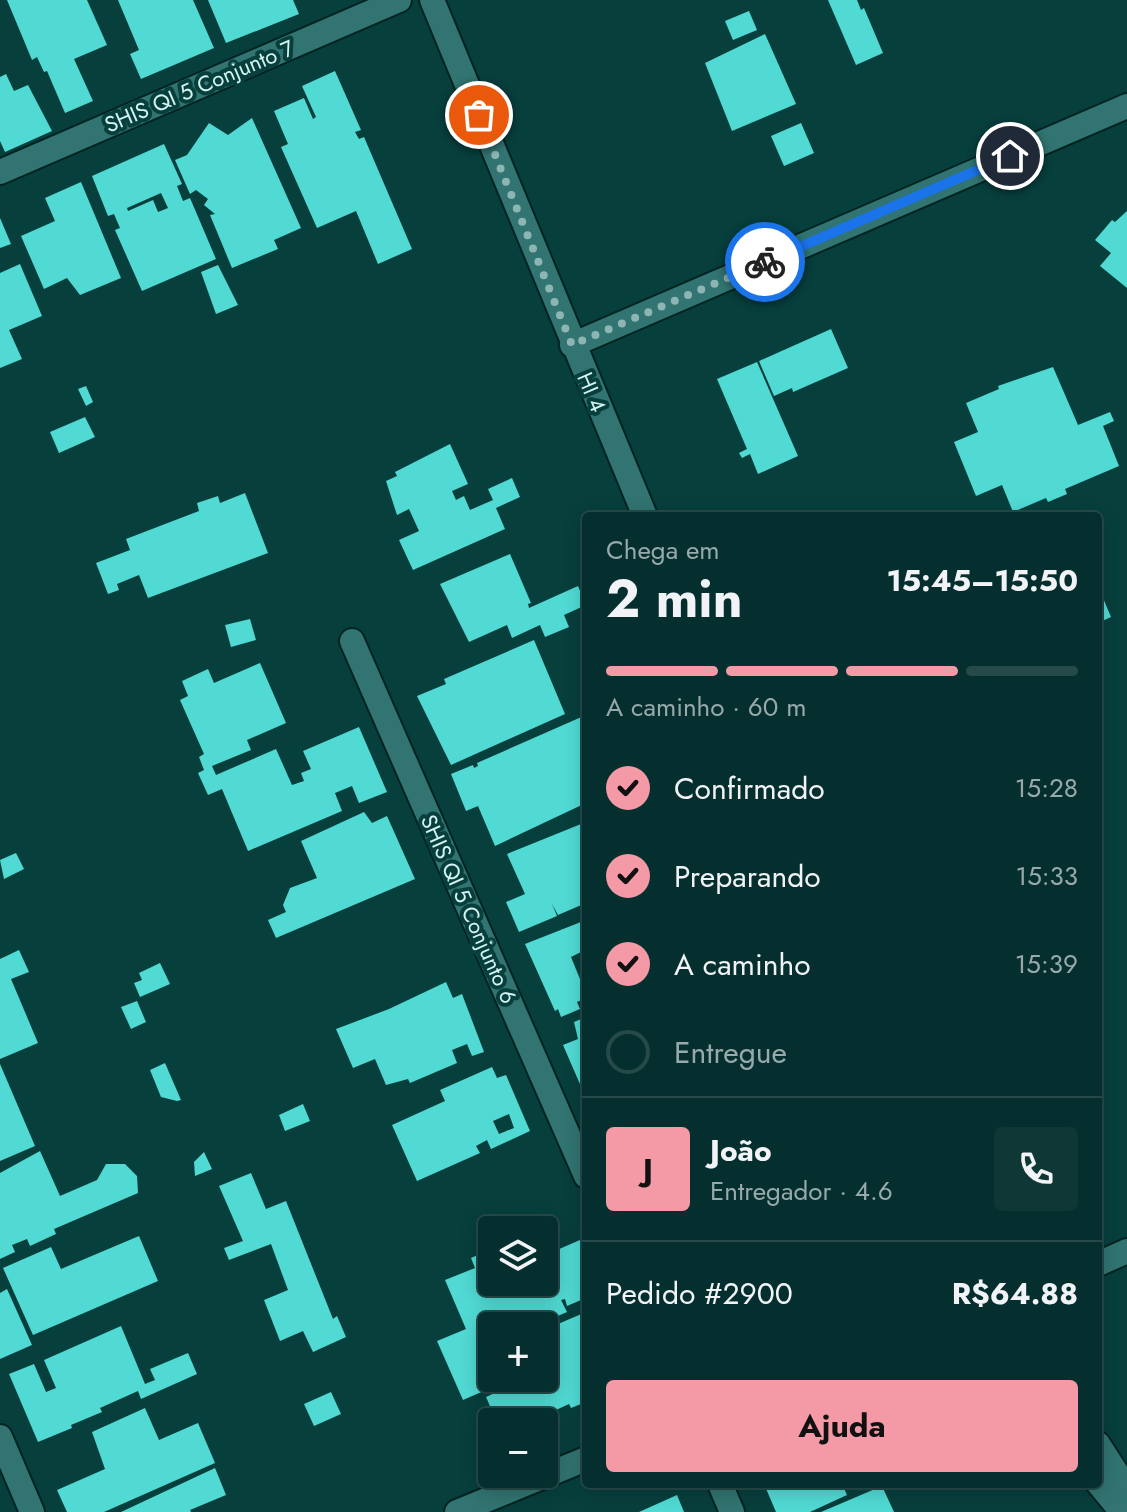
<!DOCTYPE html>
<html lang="pt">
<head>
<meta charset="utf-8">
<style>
  body { margin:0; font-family:Jost,sans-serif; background:#0e3736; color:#f1f3f6; height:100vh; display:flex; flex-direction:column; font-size:30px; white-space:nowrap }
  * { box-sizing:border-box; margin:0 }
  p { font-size:26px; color:#97a9aa }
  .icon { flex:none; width:44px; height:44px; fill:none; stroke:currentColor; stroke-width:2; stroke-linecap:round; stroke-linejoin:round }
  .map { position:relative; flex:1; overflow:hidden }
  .drawer { position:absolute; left:582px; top:512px; width:520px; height:976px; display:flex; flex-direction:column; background:#052f2e; border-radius:8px; box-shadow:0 4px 20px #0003,0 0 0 2px #264a4a }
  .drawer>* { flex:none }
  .fabs { position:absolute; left:478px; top:1216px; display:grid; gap:16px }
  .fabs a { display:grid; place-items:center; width:80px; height:80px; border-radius:8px; background:#052f2e; box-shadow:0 4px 20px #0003,0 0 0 2px #264a4a; font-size:40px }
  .pin { position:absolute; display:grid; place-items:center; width:68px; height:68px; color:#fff; margin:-34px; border:4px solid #fff; border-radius:50%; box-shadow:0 2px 8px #0007 }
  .courier { position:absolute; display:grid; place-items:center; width:80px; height:80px; margin:-40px; border:6px solid #1a73e8; border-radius:50%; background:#fff; color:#222; box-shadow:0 2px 10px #0007 }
  .head em { font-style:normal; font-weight:700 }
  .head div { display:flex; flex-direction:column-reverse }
  .head { display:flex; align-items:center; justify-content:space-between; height:136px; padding:0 24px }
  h1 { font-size:52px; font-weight:700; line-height:60px }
  .bar { display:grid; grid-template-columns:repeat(4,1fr); gap:12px 8px; align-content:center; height:96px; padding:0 24px }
  .bar i { height:10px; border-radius:6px; background:#264a4a }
  .bar .selected { background:#f49aa6 }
  .bar p { grid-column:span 4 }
  .line { display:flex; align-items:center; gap:20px; padding:0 24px; border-top:2px solid #264a4a }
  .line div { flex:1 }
  .round { display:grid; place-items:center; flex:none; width:84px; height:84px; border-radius:8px; background:#0e3736 }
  ol { padding:0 24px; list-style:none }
  li { display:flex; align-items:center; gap:24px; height:88px }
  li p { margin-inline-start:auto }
  li .icon { padding:8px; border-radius:50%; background:#f49aa6; color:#111; stroke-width:4 }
  li:last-child { color:#97a9aa }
  li i { width:44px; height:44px; border:4px solid #264a4a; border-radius:50% }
  .primary-button { display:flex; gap:16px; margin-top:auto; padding:16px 24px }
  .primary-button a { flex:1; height:92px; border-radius:8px; background:#f49aa6; color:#111; font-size:32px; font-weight:700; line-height:92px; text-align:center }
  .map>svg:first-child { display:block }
  .building { fill:#51dad4; fill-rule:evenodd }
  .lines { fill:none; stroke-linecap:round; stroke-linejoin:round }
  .street-casing { stroke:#002422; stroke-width:28 }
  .secondary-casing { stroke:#002422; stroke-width:28 }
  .street { stroke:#317471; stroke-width:24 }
  .secondary { stroke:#317471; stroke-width:24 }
  .done { stroke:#8cb5b3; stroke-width:8; stroke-dasharray:0 14.4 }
  .route { stroke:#1a73e8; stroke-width:10 }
  .labels { text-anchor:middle; stroke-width:8; stroke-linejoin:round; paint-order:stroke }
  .street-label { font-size:22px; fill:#d4f4f2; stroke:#073f3d }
</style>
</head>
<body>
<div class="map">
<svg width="1127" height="1512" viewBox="0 0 1127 1512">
  <rect width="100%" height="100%" fill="#073f3d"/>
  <g class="building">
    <path d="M7 0H87L107 45 74 59 93 101 65 113 47 71 44 72 37 57 32 60Z"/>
    <path d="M118 0H193L214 48 141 79 130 54 139 50Z"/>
    <path d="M208 0H293L299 14 226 43Z"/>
    <path d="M828 0H857L861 10 864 8 883 53 856 65Z"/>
    <path d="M749 11 757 30 733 40 725 21Z"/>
    <path d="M765 34 796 104 732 131 705 63Z"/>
    <path d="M335 71 361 130 355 132 359 139 364 137 412 249 378 264 356 211 317 228 281 147 288 144 274 111 304 98 313 119 316 117 302 86Z"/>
    <path d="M6 74 14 91 28 85 52 131 5 152 0 141V77Z"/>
    <path d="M252 118 301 228 274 240 278 249 232 268 210 215 215 214 204 205 208 199 196 190 190 194 175 160 187 155 209 123 228 135Z"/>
    <path d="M801 123 814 153 784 166 771 136Z"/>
    <path d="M164 144 182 184 177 186 183 201 190 198 216 259 142 291 115 230 120 228 114 214 108 216 92 176ZM161 193 168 208 158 212 153 200 128 211 127 208Z"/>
    <path d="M81 182 121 278 80 295 67 278 44 289 21 236 55 221 45 198Z"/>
    <path d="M1127 211V288L1100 266 1111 253 1095 240 1112 220 1115 222Z"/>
    <path d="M0 218 11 244 0 248Z"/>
    <path d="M20 264 42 316 9 330 22 359 0 368V273Z"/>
    <path d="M218 265 238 305 216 314 201 272Z"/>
    <path d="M831 329 848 368 793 392 792 388 774 396 759 361Z"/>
    <path d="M757 362 798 456 758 474 750 454 742 458 739 453 747 449 717 379Z"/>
    <path d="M1053 367 1078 425 1110 412 1114 421 1103 426 1119 466 1065 489 1067 494 1048 502 1046 498 1013 512 1002 485 976 496 954 442 978 432 966 403 999 389 998 386Z"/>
    <path d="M86 386 93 402 86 406 78 389Z"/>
    <path d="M85 417 95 437 59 453 50 432Z"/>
    <path d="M450 444 468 484 452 491 456 500 464 496 470 510 493 500 488 489 512 478 520 497 496 508 505 529 413 570 399 540 419 531 409 509 397 515 386 481 397 476 395 472Z"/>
    <path d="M245 493 268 553 148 598 139 575 117 584 119 590 108 594 96 563 130 550 126 539 199 511 197 503 218 496 220 503Z"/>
    <path d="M510 554 531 603 528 604 529 608 578 586 586 605 564 615 569 627 545 637 540 625 512 638 507 625 469 642 440 584Z"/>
    <path d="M1103 598 1111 617 1098 623 1103 633 1098 635V601Z"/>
    <path d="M250 619 256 640 231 647 225 625Z"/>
    <path d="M534 640 565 714 451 765 417 696 446 684 444 679Z"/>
    <path d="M260 663 286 723 247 740 251 750 212 766 216 775 276 749 292 785 304 781 301 773 311 769 303 751 359 727 387 792 359 803 352 786 335 793 342 811 248 851 222 789 208 795 198 773 204 770 199 757 204 754 180 700 188 696 182 681 208 669 214 683Z"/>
    <path d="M586 715V803L495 846 478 806 466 811 451 774 473 765 474 768 478 766 477 763Z"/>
    <path d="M364 812 372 823 387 816 415 879 276 938 268 920 286 912 283 905 290 888 317 878 301 841Z"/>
    <path d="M586 822V903L558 915 552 904 557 916 519 932 506 902 525 894 507 854Z"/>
    <path d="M16 853 24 869 4 879 0 860Z"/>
    <path d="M586 920V964L581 952 571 957 580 979 586 976V998L577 1002 580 1009 561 1017 558 1009 555 1011 525 944Z"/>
    <path d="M19 950 29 972 11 979 38 1043 0 1059V959Z"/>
    <path d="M160 963 170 984 140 997 134 983 142 980 139 973Z"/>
    <path d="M446 982 453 998 462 994 484 1052 472 1056 467 1044 452 1050 457 1063 410 1083 408 1079 386 1085 375 1059 353 1068 336 1029 389 1009Z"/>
    <path d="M137 1001 146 1022 131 1029 121 1007Z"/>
    <path d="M586 1017V1098L563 1045 578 1039 574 1022Z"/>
    <path d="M165 1063 181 1100 177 1101 161 1097 150 1070Z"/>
    <path d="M0 1064 35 1146 0 1161Z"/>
    <path d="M492 1067 497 1078 506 1075 530 1131 491 1149 487 1140 476 1146 480 1153 417 1181 392 1125 445 1101 440 1090ZM509 1114 514 1128 499 1134 493 1121Z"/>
    <path d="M303 1104 310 1121 285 1131 279 1115Z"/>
    <path d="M40 1151 60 1196 97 1180 106 1164H125L137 1176 138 1193 54 1229 56 1234 30 1246 27 1239 12 1245 15 1252 0 1259V1173Z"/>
    <path d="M204 1152 212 1169 195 1176 194 1162Z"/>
    <path d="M251 1173 266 1209 286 1201 333 1319 337 1316 346 1337 313 1352 303 1331 280 1341 264 1300 288 1290 271 1244 229 1260 224 1248 243 1241 219 1186Z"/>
    <path d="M139 1236 158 1281 33 1335 3 1268 51 1247 61 1269Z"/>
    <path d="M544 1238 550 1253 580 1240 586 1255V1311L581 1300 567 1306 565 1299 561 1300 567 1312 535 1326H492V1345L483 1348 485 1351 492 1348V1365L477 1369 486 1390 463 1400 437 1341 466 1329 445 1280 475 1268 471 1258 492 1249V1282H544Z"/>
    <path d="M7 1289 32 1345 0 1359V1293Z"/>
    <path d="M586 1312V1402L571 1408 569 1404 530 1422H497L486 1397 497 1392 487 1370 492 1368V1378H544V1330Z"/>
    <path d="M121 1326 145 1384 155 1380 150 1369 188 1353 197 1374 141 1399 138 1391 100 1408 102 1412 71 1425 72 1428 38 1442 9 1374 34 1364 46 1392 56 1388 44 1360Z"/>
    <path d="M331 1392 341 1414 314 1426 304 1404Z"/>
    <path d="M145 1408 159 1440 198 1423 215 1463 104 1512H67L57 1490 105 1469 92 1432Z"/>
    <path d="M215 1468 226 1495 190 1510 191 1512H121Z"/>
    <path d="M764 1484H842L847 1495 810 1512H776Z"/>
    <path d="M882 1486 894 1512H821Z"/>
    <path d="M677 1495 684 1512H639Z"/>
  </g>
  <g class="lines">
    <defs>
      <g id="street">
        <path d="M0 172 399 0"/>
        <path d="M572 345 1127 106"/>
        <path d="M352 641 586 1176"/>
        <path d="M1098 1264 1127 1251"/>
        <path d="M0 1437 32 1512"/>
        <path d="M720 1484 732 1512"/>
      </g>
      <g id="secondary">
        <path d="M432 0 645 516"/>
        <path d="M1098 1444 1127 1489"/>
        <path d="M1098 1483 1122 1512"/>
        <path d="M457 1512 586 1459"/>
      </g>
    </defs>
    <use href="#street" class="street-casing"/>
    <use href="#secondary" class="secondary-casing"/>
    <use href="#street" class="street"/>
    <use href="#secondary" class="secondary"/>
  </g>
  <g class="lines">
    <path class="done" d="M479 115 572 345 765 262"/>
    <path class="route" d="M765 262 1010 156"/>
  </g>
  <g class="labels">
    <g class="street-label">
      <text transform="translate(199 86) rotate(-23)" y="8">SHIS QI 5 Conjunto 7</text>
      <text transform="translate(592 392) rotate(67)" y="8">HI 4</text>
      <text transform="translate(469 909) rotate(66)" y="8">SHIS QI 5 Conjunto 6</text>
    </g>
  </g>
</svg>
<div class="fabs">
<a><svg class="icon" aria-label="layers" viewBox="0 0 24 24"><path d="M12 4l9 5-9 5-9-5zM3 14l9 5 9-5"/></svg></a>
<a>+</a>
<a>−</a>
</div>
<div class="pin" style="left:479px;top:115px;background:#ea580c"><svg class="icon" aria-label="bag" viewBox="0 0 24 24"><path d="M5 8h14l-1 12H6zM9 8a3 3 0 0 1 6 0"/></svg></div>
<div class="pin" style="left:1010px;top:156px;background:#1f2937"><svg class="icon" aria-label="home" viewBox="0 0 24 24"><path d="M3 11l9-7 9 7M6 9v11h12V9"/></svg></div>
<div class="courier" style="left:765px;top:262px"><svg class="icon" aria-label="bike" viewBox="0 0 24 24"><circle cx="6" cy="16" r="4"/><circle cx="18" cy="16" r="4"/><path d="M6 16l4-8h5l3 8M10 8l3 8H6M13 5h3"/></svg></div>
<section class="drawer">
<div class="head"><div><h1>2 min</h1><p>Chega em</p></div><em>15:45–15:50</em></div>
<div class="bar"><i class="selected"></i><i class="selected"></i><i class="selected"></i><i></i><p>A caminho · 60 m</p></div>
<ol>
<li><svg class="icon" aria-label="check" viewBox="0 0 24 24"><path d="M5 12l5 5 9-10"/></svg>Confirmado<p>15:28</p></li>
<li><svg class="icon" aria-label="check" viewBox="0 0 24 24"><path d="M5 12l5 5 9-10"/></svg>Preparando<p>15:33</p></li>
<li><svg class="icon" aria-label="check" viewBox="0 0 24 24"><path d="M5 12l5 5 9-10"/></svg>A caminho<p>15:39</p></li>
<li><i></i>Entregue</li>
</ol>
<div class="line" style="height:144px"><b class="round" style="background:#f49aa6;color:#111">J</b><div><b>João</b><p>Entregador · 4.6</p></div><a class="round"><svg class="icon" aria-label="phone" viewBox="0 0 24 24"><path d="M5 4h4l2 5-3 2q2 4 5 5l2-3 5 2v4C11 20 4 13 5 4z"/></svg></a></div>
<div class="line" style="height:104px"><div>Pedido #2900</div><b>R$64.88</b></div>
<div class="primary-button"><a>Ajuda</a></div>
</section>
</div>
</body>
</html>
